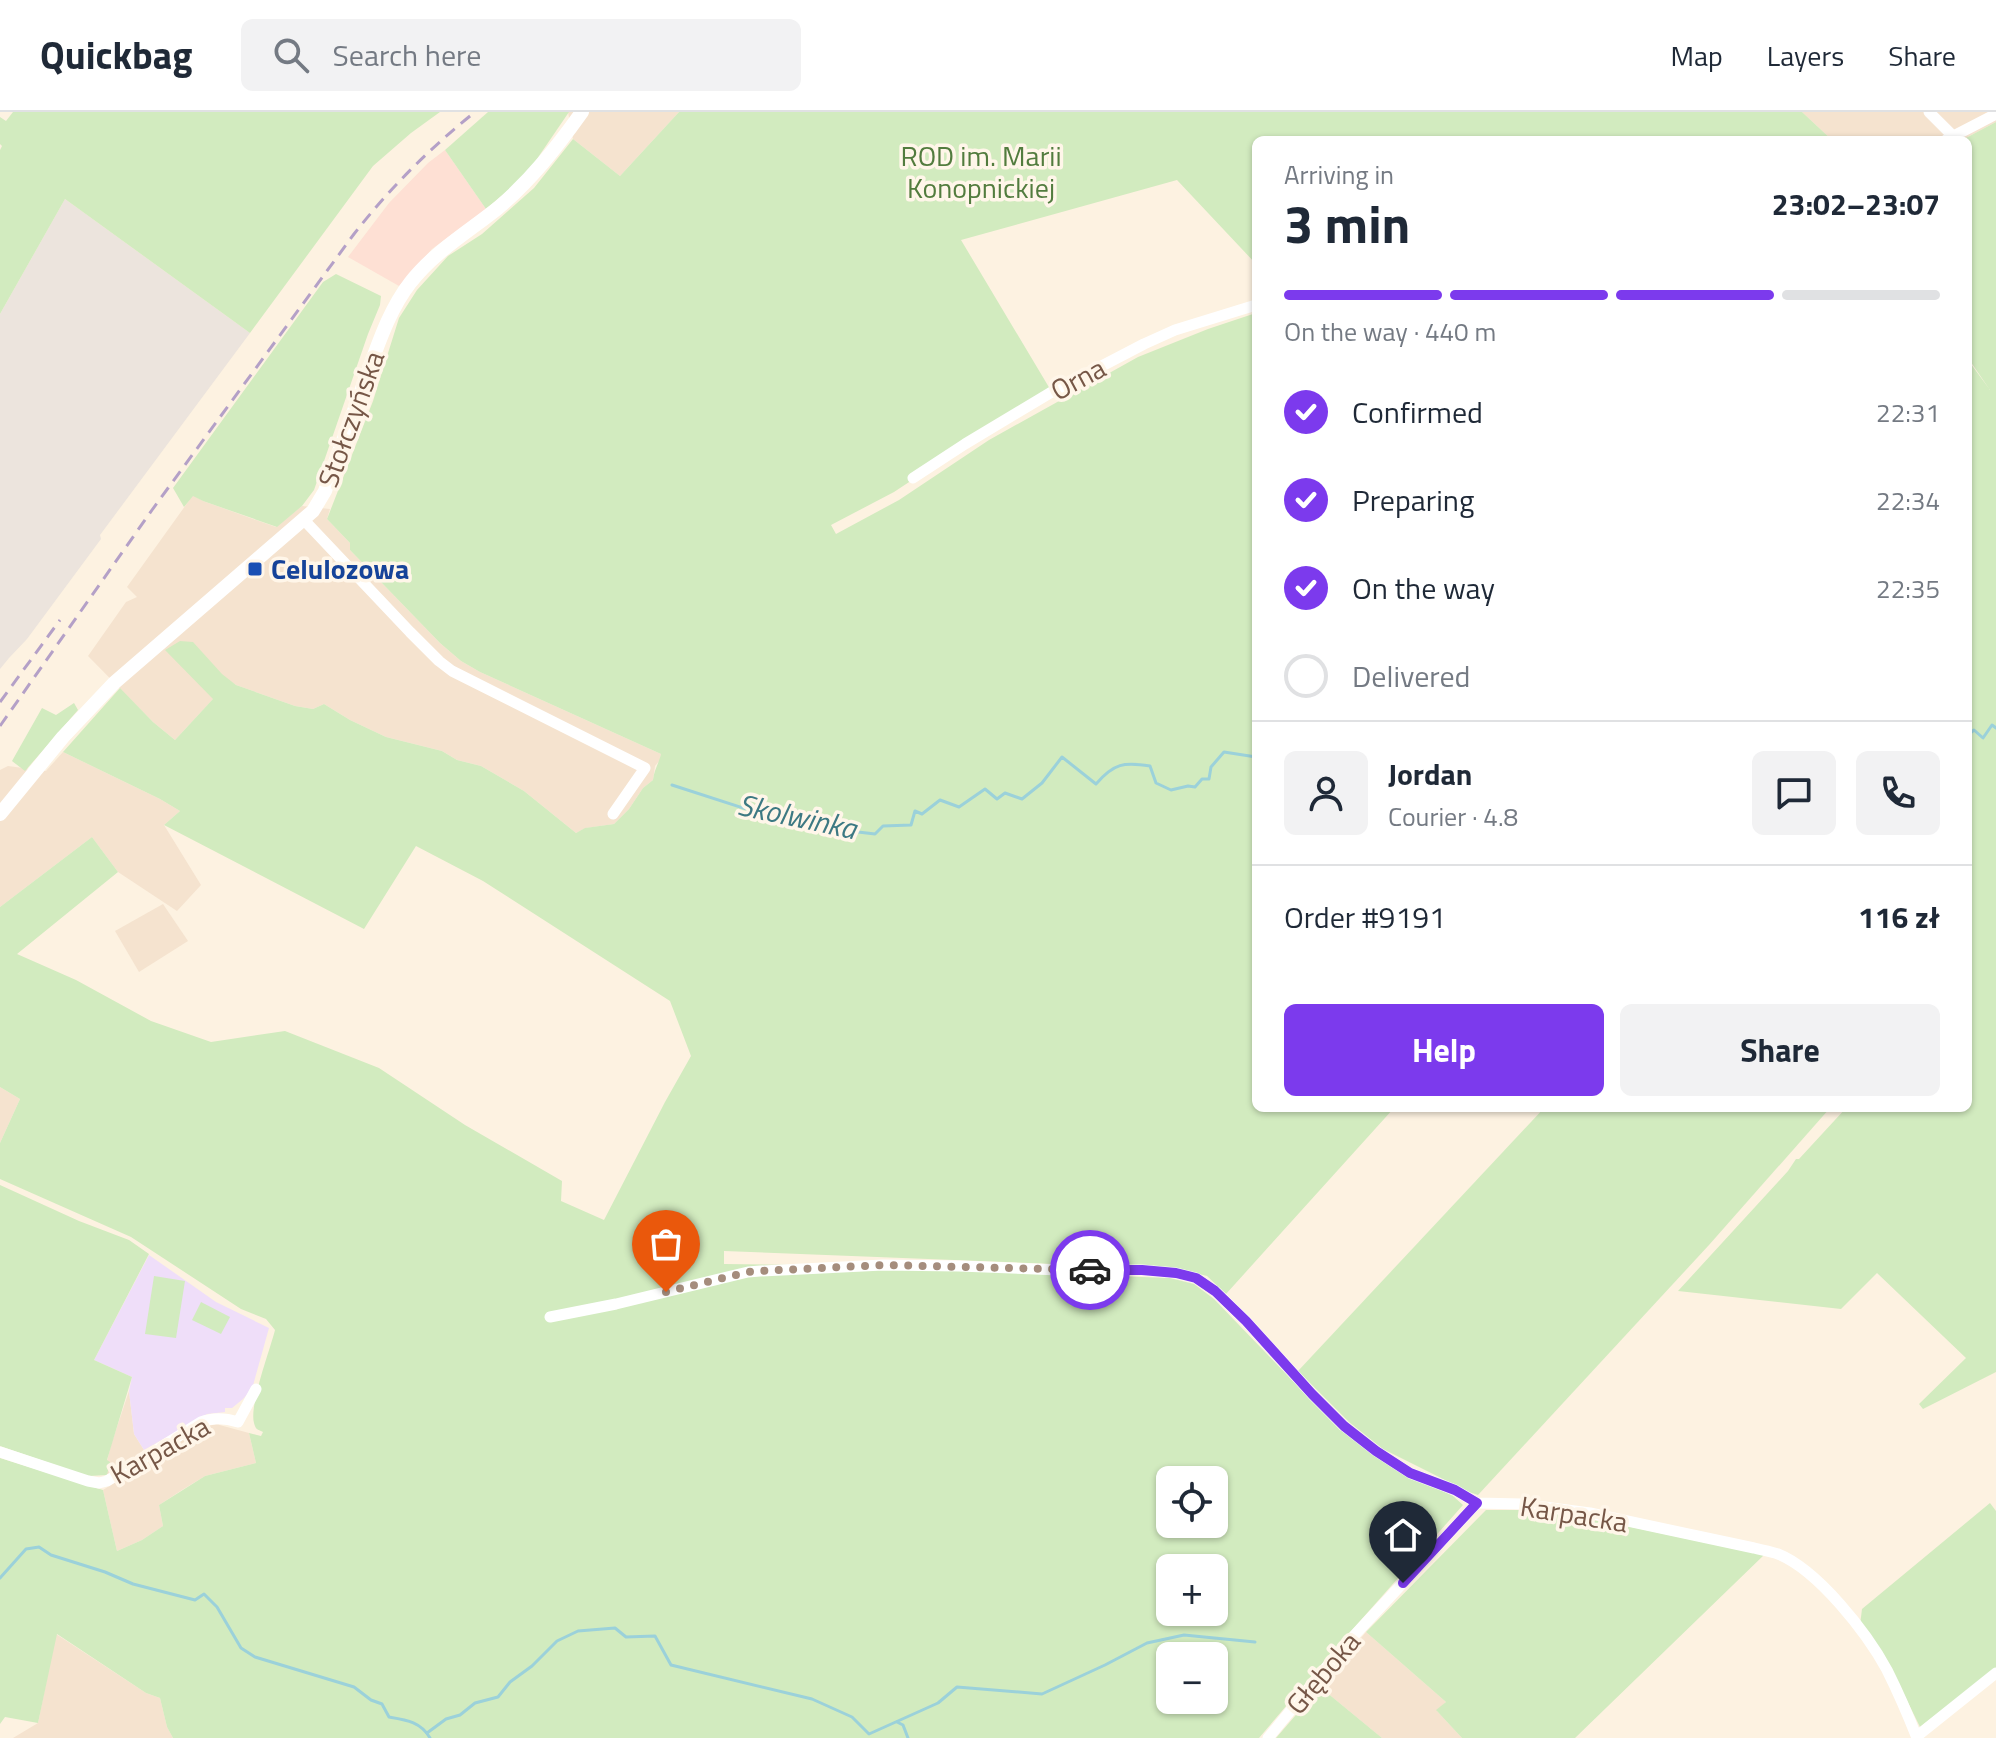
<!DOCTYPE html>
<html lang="en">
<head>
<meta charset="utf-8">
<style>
  body { margin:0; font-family:"Titillium Web",sans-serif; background:#f2f2f3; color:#1f2937; height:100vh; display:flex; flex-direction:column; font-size:30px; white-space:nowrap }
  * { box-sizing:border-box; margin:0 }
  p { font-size:26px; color:#747a83 }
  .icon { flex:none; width:44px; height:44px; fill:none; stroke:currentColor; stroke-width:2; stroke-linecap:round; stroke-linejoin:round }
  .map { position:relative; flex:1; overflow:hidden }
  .details { position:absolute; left:1252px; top:24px; width:720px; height:976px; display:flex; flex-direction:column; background:#fff; border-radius:12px; box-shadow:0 2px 6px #0004 }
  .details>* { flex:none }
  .tools { position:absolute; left:1156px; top:1354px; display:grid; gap:16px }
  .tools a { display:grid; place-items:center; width:72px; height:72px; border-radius:12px; background:#fff; box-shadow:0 2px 6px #0004; font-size:40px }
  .pin { position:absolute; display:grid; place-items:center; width:68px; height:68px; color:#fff; margin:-82px -34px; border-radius:50% 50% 50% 0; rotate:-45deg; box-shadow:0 0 8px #0007 }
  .pin .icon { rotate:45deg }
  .courier { position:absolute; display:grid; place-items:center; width:80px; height:80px; margin:-40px; border:6px solid #7c3aed; border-radius:50%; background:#fff; color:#222; box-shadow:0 2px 10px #0007 }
  .head em { font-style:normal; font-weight:700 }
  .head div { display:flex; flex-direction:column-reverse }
  .head { display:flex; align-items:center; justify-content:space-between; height:136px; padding:0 32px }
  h1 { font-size:52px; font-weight:700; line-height:60px }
  .bar { display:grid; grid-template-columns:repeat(4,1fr); gap:12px 8px; align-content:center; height:96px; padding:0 32px }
  .bar i { height:10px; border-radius:6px; background:#e0e1e3 }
  .bar .active { background:#7c3aed }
  .bar p { grid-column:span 4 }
  .line { display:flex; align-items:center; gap:20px; padding:0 32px; border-top:2px solid #e0e1e3 }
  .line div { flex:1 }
  .round { display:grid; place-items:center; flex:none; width:84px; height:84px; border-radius:12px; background:#f2f2f3 }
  ol { padding:0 32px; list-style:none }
  li { display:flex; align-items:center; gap:24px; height:88px }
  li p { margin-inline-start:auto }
  li .icon { padding:8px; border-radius:50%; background:#7c3aed; color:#fff; stroke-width:4 }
  li:last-child { color:#747a83 }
  li i { width:44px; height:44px; border:4px solid #e0e1e3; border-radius:50% }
  .cta { display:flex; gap:16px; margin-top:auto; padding:16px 32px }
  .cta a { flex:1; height:92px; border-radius:12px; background:#7c3aed; color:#fff; font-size:32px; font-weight:700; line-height:92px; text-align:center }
  .cta a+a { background:#f2f2f3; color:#1f2937 }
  header { display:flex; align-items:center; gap:48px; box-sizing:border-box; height:112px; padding:0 40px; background:#fff; border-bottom:2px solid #e0e1e3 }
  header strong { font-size:38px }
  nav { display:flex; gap:44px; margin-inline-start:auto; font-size:28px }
  .search { width:560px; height:72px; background:#f2f2f3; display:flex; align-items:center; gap:20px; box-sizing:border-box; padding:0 28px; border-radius:12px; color:#747a83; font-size:30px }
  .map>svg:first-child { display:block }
  .residential { fill:#f5e3cf }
  .commercial { fill:#fee0d4 }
  .industrial { fill:#ece4dd }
  .education { fill:#efdef9 }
  .green { fill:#d2ebbf; fill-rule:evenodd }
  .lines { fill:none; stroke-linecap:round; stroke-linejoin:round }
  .stream { stroke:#9bd1da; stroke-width:3 }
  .street { stroke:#fff; stroke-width:11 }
  .secondary { stroke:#fff; stroke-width:14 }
  .rail { stroke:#b4a0c7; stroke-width:3; stroke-dasharray:12 8; stroke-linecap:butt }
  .done { stroke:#a58d7d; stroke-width:8; stroke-dasharray:0 14.4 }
  .route { stroke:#7c3aed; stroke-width:10 }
  .transit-dot { fill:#1a4fb4; stroke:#fff6e9; stroke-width:3 }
  .labels { text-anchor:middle; stroke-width:7; stroke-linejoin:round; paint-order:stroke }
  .park-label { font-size:28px; fill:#527c3e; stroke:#fff6e9 }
  .street-label { font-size:28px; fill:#765747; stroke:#fff6e9 }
  .transit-label { font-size:28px; font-weight:bold; fill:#164399; stroke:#fff6e9; text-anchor:start }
  .water-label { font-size:30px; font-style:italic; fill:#3d7983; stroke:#fff6e9 }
</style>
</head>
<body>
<header>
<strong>Quickbag</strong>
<div class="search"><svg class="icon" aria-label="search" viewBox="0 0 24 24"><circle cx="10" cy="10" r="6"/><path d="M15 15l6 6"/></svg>Search here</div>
<nav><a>Map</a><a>Layers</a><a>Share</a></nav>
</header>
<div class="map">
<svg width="1996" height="1626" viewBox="0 0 1996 1626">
  <rect width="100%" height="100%" fill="#fdf2e1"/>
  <g class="residential">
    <path d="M568 0H679L620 64 573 27Z"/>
    <path d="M1802 0H1996V10L1962 28H1832Z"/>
    <path d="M193 383 203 389 276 415 302 394 330 397 327 407 350 431V438L440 531 461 549 480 560 661 642 660 648 655 654 653 668 643 676 629 697 614 712 586 716 576 721 524 679 481 654 457 648 442 639 386 625 350 608 324 592 313 597 295 594 236 573 230 569 175 628 153 610 88 544 126 490 137 485 127 475Z"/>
    <path d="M63 640 160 687 180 699 164 713 201 773 177 799 118 760 92 725 0 795V658L8 654 46 659Z"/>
    <path d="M163 792 188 829 139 860 115 819Z"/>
    <path d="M0 975 20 987 0 1031Z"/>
    <path d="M129 1279 134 1322 144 1338 112 1362 107 1363V1349L111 1333Z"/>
    <path d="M216 1312 249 1321 256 1351 205 1364 182 1378 159 1393 163 1414 142 1428 117 1439 103 1378 201 1316Z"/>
    <path d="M1366 1520 1446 1590 1437 1599 1462 1626H1382L1320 1575Z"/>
    <path d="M56 1522 146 1581 160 1586 167 1615 173 1626H13L38 1611Z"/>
  </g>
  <path class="commercial" d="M445 38 486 97 432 137 399 174 348 145 389 91 428 51Z"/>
  <path class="industrial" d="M65 87 250 221 100 423 101 427 27 527 9 546 0 557V202Z"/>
  <path class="education" d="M149 1143 216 1190 269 1216 252 1277 243 1287 232 1296H225V1300L207 1302 144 1338 134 1322 129 1279 132 1265 94 1248Z"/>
  <g class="green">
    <path d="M13 0H440L411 21 373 54 250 221 65 87 0 202V38L2 34 0 32V5L6 9Z"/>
    <path d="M488 0H569L526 63 486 97 445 38Z"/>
    <path d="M679 0H1802L1832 28H1256V152L1177 68 961 128 1050 277 894 380 831 413 836 422 899 388 989 328 1138 245 1208 217 1256 201V996H1394L1226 1182 1207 1164 1180 1157 724 1139V1152L808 1153 1170 1166 1194 1172 1214 1187 1340 1318 1401 1359 1453 1384 1463 1393 1321 1553 1259 1626H173L167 1615 160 1586 146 1581 57 1522 38 1611 5 1605 0 1612V1346L103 1378 117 1439 142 1428 163 1414 159 1393 205 1364 256 1351 249 1321 261 1324 263 1320C257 1317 256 1318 254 1311 249 1293 270 1238 275 1218L266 1207 241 1197 131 1125 0 1067V1031L20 987 0 975V795L92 725 118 760 17 842 76 868 151 909 211 930 285 919 379 956 465 1013 562 1069 561 1089 604 1108 665 990 691 944 670 889 483 769 416 734 364 817 164 713 180 699 160 687 63 640 120 576 153 610 175 628 213 587 165 538 180 529 193 530 222 562 236 573 295 594 313 597 324 592 350 608 386 625 442 639 457 648 481 654 524 679 576 721 585 716 614 712 629 697 643 676 653 668C654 658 659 651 661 642L480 560 461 549 440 531 350 438V431L327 407 373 289 399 206 417 178 448 144 482 122 534 76 573 27 620 64ZM1170 1368H1214V1412H1170ZM1170 1456H1214V1500H1170ZM1170 1544H1214V1588H1170Z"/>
    <path d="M1996 10V1260L1923 1297 1919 1292 1966 1246 1877 1161 1841 1197 1678 1179 1788 1059 1796 1047H1799L1846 996H1968V248L1990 278 1968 246V28H1962Z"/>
    <path d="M336 162 381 184 380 193 368 222 314 378 302 394 277 415 203 389 193 384 184 395 173 376 323 170Z"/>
    <path d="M74 591 78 598 25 659 12 649 42 596 56 603Z"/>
    <path d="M1544 996H1830L1709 1133 1478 1383 1469 1380 1383 1337 1349 1310 1298 1259Z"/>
    <path d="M0 1073 79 1109 129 1128 149 1142 94 1248 132 1265 107 1348 110 1350 107 1363 89 1364 78 1361 0 1334Z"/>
    <path d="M154 1164 185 1169 176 1226 145 1222Z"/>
    <path d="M201 1190 230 1205 221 1222 192 1208Z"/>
    <path d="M1990 1391 1996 1399V1556L1920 1615 1892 1558 1860 1513 1862 1497Z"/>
    <path d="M1486 1398H1530L1622 1413 1764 1443 1575 1626H1462L1436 1598 1446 1590 1366 1520Z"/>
    <path d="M1320 1575 1382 1626H1276Z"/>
  </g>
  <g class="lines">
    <g class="stream">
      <path d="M1968 623 1974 618 1983 626 1992 613 1996 616"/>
      <path d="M672 673 774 706 841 718 875 722 883 714 911 713 915 699 922 702 940 688 959 695 985 677 997 687 1005 681 1022 687 1042 671 1062 645 1096 672C1114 651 1124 650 1150 654L1156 671 1171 678 1188 674 1195 675 1202 667H1209L1211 655 1224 640 1256 645"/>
      <path d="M0 1466 26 1437 39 1435 51 1443 105 1460 133 1472 195 1488 204 1482 217 1495 241 1536 255 1545 354 1575 371 1588 382 1592 389 1605C407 1608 421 1610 430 1626"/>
      <path d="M897 1610 903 1613 908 1626"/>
      <path d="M427 1621 446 1607 460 1603 475 1591 498 1585 510 1570 532 1554 557 1529 578 1519 615 1516 626 1525 655 1524 671 1553 812 1587 852 1605 869 1622 938 1591 957 1575 1042 1582 1105 1553 1147 1531 1184 1523 1255 1530"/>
    </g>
    <g class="street">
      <path d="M1929 0 1953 24"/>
      <path d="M1946 28 1996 2"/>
      <path d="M913 366 965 332 1050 281 1144 232 1175 218 1256 193"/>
      <path d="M304 408 410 520 439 549 452 559 645 656 613 702"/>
      <path d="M550 1205 616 1192 748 1160 760 1159 883 1153 959 1154 1059 1158H1142L1176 1161 1196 1166 1215 1179 1246 1209 1312 1282 1344 1314 1376 1339 1410 1361 1455 1378 1477 1391 1522 1392 1590 1401 1754 1436C1761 1438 1770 1439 1778 1442 1818 1458 1867 1521 1887 1558 1898 1580 1908 1603 1917 1626"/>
      <path d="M0 1340 88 1369 99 1371 107 1369 201 1310C214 1305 225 1306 238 1310L256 1277"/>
      <path d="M1916 1622 1921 1621 1996 1561"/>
      <path d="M1268 1626 1338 1541 1477 1391"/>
    </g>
    <path class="secondary" d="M0 702 63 625 114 571 313 399 325 379C338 341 353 303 366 265 378 233 389 198 410 171 434 140 468 120 498 96 531 68 557 35 582 0"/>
    <g class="rail">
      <path d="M0 590 60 508"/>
      <path d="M0 614 152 398 354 122C390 76 430 36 475 0"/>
    </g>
  </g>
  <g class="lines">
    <path class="done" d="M666 1180 748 1160 760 1159 883 1153 1090 1158"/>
    <path class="route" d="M1090 1158H1142L1176 1161 1196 1166 1215 1179 1246 1209 1312 1282 1344 1314 1376 1339 1410 1361 1455 1378 1477 1391 1403 1471"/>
  </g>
  <rect class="transit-dot" x="247" y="449" width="16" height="16" rx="4"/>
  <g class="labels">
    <g class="park-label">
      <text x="981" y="54">ROD im. Marii<tspan x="981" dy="32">Konopnickiej</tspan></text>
    </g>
    <g class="street-label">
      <text transform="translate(1078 267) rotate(-28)" y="10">Orna</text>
      <text transform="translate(351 307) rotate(-70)" y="10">Stołczyńska</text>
      <text transform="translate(160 1338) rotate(-29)" y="10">Karpacka</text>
      <text transform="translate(1574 1402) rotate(9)" y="10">Karpacka</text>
      <text transform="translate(1323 1561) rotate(-50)" y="10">Głęboka</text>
    </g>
    <g class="transit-label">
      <text x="271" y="467">Celulozowa</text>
    </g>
    <g class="water-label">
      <text transform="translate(797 705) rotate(12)" y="10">Skolwinka</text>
    </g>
  </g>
</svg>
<div class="tools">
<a><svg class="icon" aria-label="locate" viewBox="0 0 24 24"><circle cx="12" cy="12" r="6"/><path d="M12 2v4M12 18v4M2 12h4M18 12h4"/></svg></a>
<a>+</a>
<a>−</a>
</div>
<div class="pin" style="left:666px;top:1180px;background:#ea580c"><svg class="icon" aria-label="bag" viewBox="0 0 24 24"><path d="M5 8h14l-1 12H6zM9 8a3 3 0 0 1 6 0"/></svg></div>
<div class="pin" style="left:1403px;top:1471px;background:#1f2937"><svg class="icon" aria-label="home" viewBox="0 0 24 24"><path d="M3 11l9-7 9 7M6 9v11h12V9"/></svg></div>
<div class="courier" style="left:1090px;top:1158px"><svg class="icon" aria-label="car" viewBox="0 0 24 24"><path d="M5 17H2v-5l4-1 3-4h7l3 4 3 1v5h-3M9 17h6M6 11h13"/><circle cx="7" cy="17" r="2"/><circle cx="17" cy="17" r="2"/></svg></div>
<section class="details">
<div class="head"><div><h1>3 min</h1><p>Arriving in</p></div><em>23:02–23:07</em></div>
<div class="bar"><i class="active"></i><i class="active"></i><i class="active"></i><i></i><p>On the way · 440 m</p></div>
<ol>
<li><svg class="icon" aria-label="check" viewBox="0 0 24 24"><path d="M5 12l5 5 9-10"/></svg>Confirmed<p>22:31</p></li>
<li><svg class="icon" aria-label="check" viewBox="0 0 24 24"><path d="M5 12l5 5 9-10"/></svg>Preparing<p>22:34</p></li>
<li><svg class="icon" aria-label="check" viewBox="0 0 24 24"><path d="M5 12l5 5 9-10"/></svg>On the way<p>22:35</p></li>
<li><i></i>Delivered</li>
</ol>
<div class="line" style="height:144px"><a class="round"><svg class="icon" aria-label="person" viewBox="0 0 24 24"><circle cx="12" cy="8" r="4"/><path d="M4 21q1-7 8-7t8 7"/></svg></a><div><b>Jordan</b><p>Courier · 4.8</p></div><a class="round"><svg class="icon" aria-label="chat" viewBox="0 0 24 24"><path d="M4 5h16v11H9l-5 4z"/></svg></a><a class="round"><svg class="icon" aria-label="phone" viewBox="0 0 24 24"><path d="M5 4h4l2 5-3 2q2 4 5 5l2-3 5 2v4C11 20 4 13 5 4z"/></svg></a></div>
<div class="line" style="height:104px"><div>Order #9191</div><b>116 zł</b></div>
<div class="cta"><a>Help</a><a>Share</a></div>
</section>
</div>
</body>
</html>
